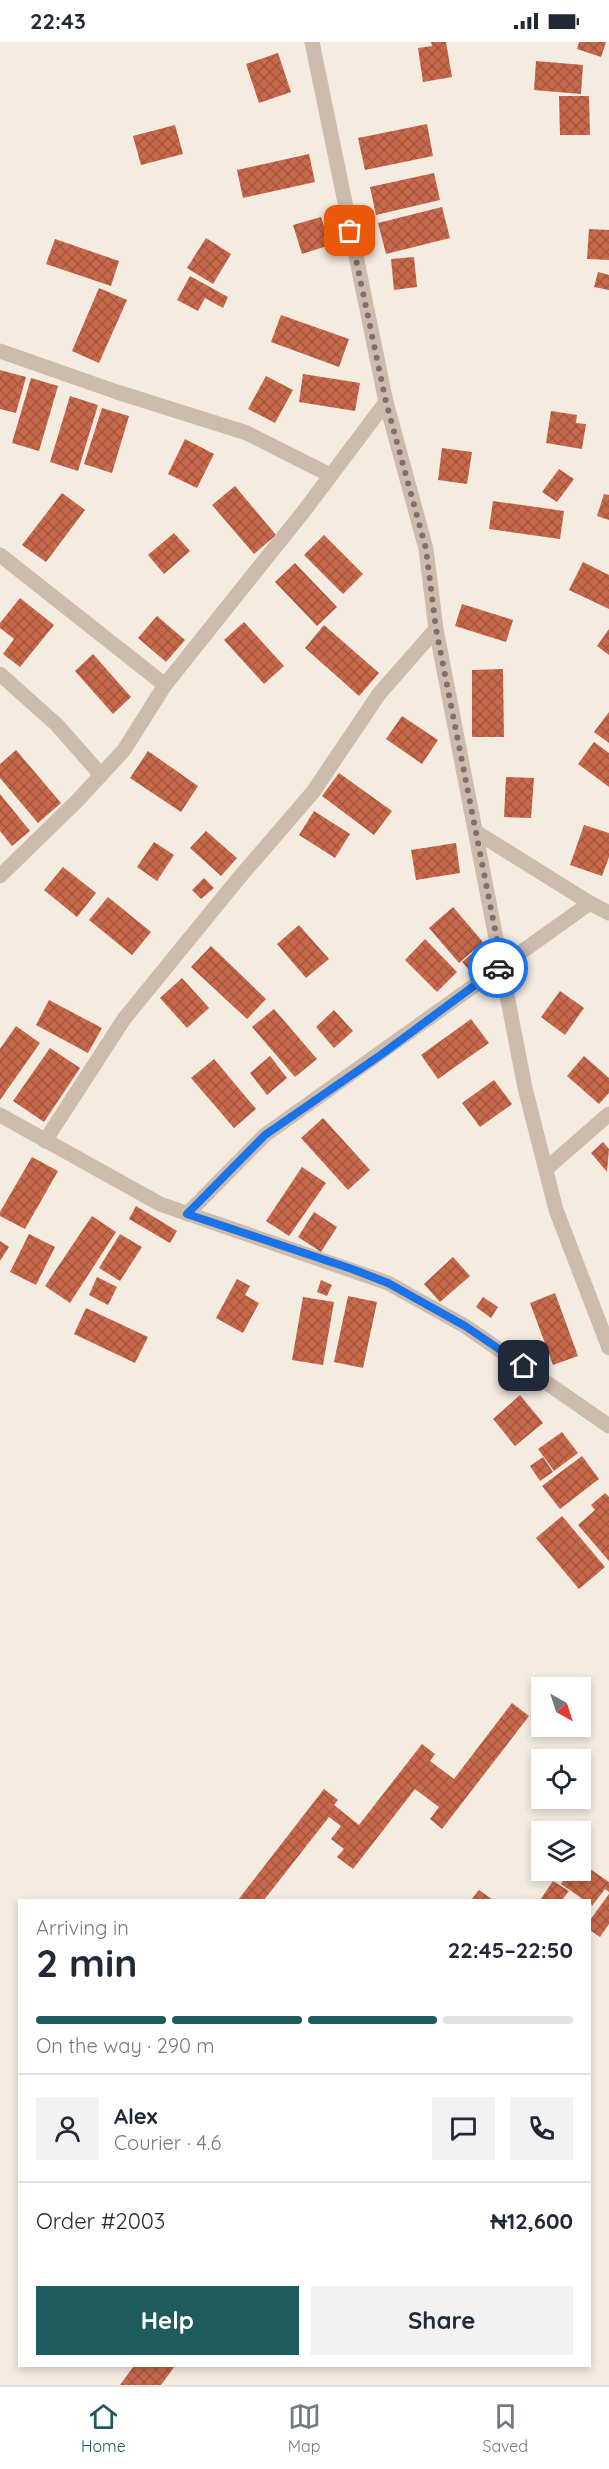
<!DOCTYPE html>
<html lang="en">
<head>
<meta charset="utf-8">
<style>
  body { margin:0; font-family:Quicksand,sans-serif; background:#f2f2f3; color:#1f2937; height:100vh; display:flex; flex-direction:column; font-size:22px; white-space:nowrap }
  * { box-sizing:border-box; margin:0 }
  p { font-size:20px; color:#747a83 }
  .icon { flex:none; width:33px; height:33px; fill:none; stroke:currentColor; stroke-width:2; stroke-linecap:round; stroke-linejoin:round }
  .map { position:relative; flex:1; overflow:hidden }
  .sheet { position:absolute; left:18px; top:1857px; width:573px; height:468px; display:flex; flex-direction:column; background:#fff; border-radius:0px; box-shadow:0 3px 9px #0003 }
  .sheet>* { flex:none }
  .needle { width:39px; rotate:141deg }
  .controls { position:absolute; left:531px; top:1635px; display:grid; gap:12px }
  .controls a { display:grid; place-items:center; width:60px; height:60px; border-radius:0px; background:#fff; box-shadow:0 3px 9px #0003; font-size:30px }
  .pin { position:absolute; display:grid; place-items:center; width:51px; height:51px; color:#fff; margin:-26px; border-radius:12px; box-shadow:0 3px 9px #0006 }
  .courier { position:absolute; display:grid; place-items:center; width:60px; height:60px; margin:-30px; border:4px solid #1a73e8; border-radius:50%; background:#fff; color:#222; box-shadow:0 2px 8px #0007 }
  .headline em { font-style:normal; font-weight:700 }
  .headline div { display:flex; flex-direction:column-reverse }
  .headline { display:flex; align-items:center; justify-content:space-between; height:102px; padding:0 18px }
  h1 { font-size:39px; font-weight:700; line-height:45px }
  .bar { display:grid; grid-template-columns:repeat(4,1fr); gap:9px 6px; align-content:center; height:72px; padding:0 18px }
  .bar i { height:8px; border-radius:4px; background:#e0e1e3 }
  .bar .on { background:#1f5a5e }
  .bar p { grid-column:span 4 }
  .line { display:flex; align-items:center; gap:15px; padding:0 18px; border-top:2px solid #e0e1e3 }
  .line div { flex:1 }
  .round { display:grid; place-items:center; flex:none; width:63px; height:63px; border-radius:0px; background:#f2f2f3 }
  .action { display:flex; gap:12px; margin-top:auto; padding:12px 18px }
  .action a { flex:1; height:69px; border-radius:0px; background:#1f5a5e; color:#fff; font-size:24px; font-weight:700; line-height:69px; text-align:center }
  .action a+a { background:#f2f2f3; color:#1f2937 }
  .status { display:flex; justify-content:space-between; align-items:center; height:42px; padding:0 30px; background:#fff; direction:ltr }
  .status svg { height:16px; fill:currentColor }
  .menu { display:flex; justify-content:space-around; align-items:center; height:84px; border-top:2px solid #e0e1e3; background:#fff; font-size:16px; color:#747a83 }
  .menu a { display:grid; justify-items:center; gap:3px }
  .menu .on { color:#1f5a5e }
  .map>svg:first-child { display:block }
  .building { fill:url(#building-cross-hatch) }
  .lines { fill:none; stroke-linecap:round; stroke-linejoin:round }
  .minor { stroke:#cdbbac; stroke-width:15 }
  .done { stroke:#7c716b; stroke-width:6; stroke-dasharray:0 10.8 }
  .route { stroke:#1a73e8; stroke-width:8 }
</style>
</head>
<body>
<div class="status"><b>22:43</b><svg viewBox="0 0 49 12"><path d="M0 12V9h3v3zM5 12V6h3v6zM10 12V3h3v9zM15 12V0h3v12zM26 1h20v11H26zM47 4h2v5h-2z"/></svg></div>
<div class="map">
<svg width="609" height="2343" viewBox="0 0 609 2343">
  <defs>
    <pattern id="building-cross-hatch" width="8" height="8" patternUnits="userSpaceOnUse" patternTransform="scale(1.5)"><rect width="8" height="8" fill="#c8694b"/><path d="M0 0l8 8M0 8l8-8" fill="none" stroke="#a4573f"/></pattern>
  </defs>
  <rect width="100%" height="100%" fill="#f4ebe1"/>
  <g class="building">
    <path d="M431 0H446L452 35 423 40 418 6 432 4Z"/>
    <path d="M579 0H606L601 15 577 7Z"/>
    <path d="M278 11 291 50 259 61 246 22Z"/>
    <path d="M536 19 583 23 581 52 534 48Z"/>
    <path d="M559 54H589L590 93H560Z"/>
    <path d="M427 82 433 114 365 128 358 96Z"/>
    <path d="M175 83 183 112 141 123 133 94Z"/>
    <path d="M309 112 315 140 243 156 237 128Z"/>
    <path d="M434 131 440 158 376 173 370 145Z"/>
    <path d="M442 165 450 196 386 212 378 181Z"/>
    <path d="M321 175 330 203 302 212 293 183Z"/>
    <path d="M589 187 609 188V218L587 217Z"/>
    <path d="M206 196 231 212 213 242 187 226Z"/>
    <path d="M55 197 119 219 111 244 46 222Z"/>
    <path d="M414 215 417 245 394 248 391 217Z"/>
    <path d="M598 230 609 233V248L594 245Z"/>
    <path d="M190 234 228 255 223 266 205 256 198 269 177 258Z"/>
    <path d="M99 246 127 258 99 321 72 309Z"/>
    <path d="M281 273 349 297 339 325 271 300Z"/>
    <path d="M0 328 26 335 16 371 0 367Z"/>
    <path d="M303 332 360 341 355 369 299 360Z"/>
    <path d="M266 334 293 348 275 381 248 367Z"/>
    <path d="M31 336 58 344 39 409 12 401Z"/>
    <path d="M70 354 98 363 78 429 50 420Z"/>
    <path d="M102 366 129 374 112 431 84 422Z"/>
    <path d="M551 369 577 373 576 381 586 382 582 407 546 401Z"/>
    <path d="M185 397 214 412 197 446 168 432Z"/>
    <path d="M442 406 472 410 467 442 438 438Z"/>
    <path d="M559 427 574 437 557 460 542 450Z"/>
    <path d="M235 444 276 493 254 512 212 463Z"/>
    <path d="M62 451 85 468 46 520 22 503Z"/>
    <path d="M604 452 609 453V478L597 474Z"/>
    <path d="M493 459 564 469 560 497 489 487Z"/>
    <path d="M174 491 190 509 164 532 148 513Z"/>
    <path d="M324 493 363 532 343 552 304 513Z"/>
    <path d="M583 520 609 533V567L569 548Z"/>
    <path d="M295 521 337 565 317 584 275 540Z"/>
    <path d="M20 556 54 583 20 625 3 612 14 597 0 586V581Z"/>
    <path d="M462 562 513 578 506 600 455 584Z"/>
    <path d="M157 574 185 598 166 620 138 596Z"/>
    <path d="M244 580 284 624 264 642 224 598Z"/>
    <path d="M324 583 379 631 359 654 305 606Z"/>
    <path d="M609 587V613L597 604Z"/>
    <path d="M93 612 131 655 113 672 75 629Z"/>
    <path d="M503 627 504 695H472V628Z"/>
    <path d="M609 670V701L594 690Z"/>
    <path d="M402 674 438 698 422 722 386 697Z"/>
    <path d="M594 700 609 711V745L578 722Z"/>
    <path d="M16 708 61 761 38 781 0 736V722Z"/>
    <path d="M148 709 198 744 181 770 130 736Z"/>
    <path d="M339 731 392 769 374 793 322 754Z"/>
    <path d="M506 735 534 736 531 776 504 775Z"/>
    <path d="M0 752 30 789 12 804 0 789Z"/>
    <path d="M314 769 350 792 335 816 299 793Z"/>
    <path d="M584 783 609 791V815L602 834 570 823Z"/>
    <path d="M206 789 237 816 221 834 190 806Z"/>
    <path d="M154 800 174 813 157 839 137 825Z"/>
    <path d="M456 801 460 831 416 838 411 808Z"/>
    <path d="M63 825 96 851 77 875 44 848Z"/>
    <path d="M204 836 214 846 201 857 192 848Z"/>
    <path d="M108 855 151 890 132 913 89 878Z"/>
    <path d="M453 865 483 900 459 921 429 886Z"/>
    <path d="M299 883 329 917 306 936 277 902Z"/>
    <path d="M425 897 457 930 437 950 405 918Z"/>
    <path d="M211 904 266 957 247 977 191 925Z"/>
    <path d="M473 911 482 922 472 931 462 920Z"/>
    <path d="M182 936 209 966 187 986 160 956Z"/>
    <path d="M560 949 584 966 565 993 541 975Z"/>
    <path d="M49 958 102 986 88 1011 36 983Z"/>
    <path d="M274 967 317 1017 295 1035 252 985Z"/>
    <path d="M334 968 353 989 334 1006 316 985Z"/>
    <path d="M471 977 489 1001 438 1037 421 1013Z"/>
    <path d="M16 984 40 1001 0 1058V1007Z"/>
    <path d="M50 1006 80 1026 44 1080 13 1059Z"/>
    <path d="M270 1014 287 1036 267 1053 250 1031Z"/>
    <path d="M584 1014 609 1036V1051L599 1062 567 1034Z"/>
    <path d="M214 1017 256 1067 234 1086 191 1036Z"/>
    <path d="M494 1038 512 1062 480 1085 462 1061Z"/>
    <path d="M323 1076 370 1128 348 1148 301 1096Z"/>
    <path d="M603 1100 609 1107 607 1130 591 1111Z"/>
    <path d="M32 1115 58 1129 25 1187 0 1174V1170Z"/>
    <path d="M302 1125 326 1141 289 1194 266 1179Z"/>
    <path d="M136 1164 177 1189 170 1201 129 1177Z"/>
    <path d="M314 1170 337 1185 321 1210 298 1195Z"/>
    <path d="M92 1174 116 1190 70 1261 45 1244Z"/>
    <path d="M29 1192 55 1205 36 1243 10 1230Z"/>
    <path d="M120 1192 142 1205 120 1239 99 1226Z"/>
    <path d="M0 1199 9 1205 0 1219Z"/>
    <path d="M453 1215 470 1234 440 1260 424 1242Z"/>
    <path d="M97 1235 117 1245 108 1263 89 1253Z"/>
    <path d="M237 1237 250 1244 245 1253 259 1261 243 1291 216 1276Z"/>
    <path d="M321 1238 332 1243 327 1254 317 1250Z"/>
    <path d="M555 1251 578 1314 553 1323 530 1261Z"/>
    <path d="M348 1254 377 1260 363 1326 334 1320Z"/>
    <path d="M303 1255 334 1260 323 1323 292 1318Z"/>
    <path d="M483 1255 498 1265 491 1276 476 1265Z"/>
    <path d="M86 1266 148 1295 135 1321 74 1292Z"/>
    <path d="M520 1353 543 1381 515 1404 493 1377Z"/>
    <path d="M562 1390 578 1411 554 1429 538 1407Z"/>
    <path d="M582 1414 599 1437 560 1467 542 1444Z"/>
    <path d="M543 1415 553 1430 540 1439 530 1424Z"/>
    <path d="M605 1451 609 1455V1519L578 1483 595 1468 591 1463Z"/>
    <path d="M562 1474 605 1525 579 1547 536 1496Z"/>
    <path d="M512 1661 529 1674 442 1787 430 1777 439 1765 415 1747 353 1827 337 1815 344 1807 331 1797 341 1784 329 1775 264 1858H238L324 1747 338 1758 334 1763 359 1783 422 1702 435 1712 430 1719 454 1737Z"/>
    <path d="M580 1820 609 1840V1850L605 1847 592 1864 590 1858H584L561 1842 570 1828H580Z"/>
    <path d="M553 1839 569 1849 562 1858H540Z"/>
    <path d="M479 1848 493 1858H471Z"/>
    <path d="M609 1852V1882L600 1895 590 1888V1878Z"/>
    <path d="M134 2324H175L161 2343H120Z"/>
  </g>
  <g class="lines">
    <g class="minor">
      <path d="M312 0 386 360 426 507 436 587 525 1046 556 1168 609 1306"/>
      <path d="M0 309 117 350 247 391 330 433"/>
      <path d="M0 513 165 643"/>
      <path d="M0 632 57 683 101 733"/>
      <path d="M476 790 590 861 609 871"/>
      <path d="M0 834 78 758 124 708 165 643 304 469 386 360"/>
      <path d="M0 1073 160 1162 388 1241 465 1284 609 1384"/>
      <path d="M45 1099 124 977 238 837 313 750 379 652 436 587"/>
      <path d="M546 1127 609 1072"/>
      <path d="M187 1172 265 1093 590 861"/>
    </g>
  </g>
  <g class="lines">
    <path class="done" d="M350 189 386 360 426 507 436 587 502 923 498 926"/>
    <path class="route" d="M498 926 382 1012 265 1093 187 1172 352 1227 388 1241 465 1284 524 1324"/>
  </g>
</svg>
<div class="controls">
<a><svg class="needle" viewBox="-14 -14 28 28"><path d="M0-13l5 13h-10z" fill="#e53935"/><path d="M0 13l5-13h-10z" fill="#747a83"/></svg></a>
<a><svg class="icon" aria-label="locate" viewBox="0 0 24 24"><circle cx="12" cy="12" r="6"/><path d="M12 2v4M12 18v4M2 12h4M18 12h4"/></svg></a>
<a><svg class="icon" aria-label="layers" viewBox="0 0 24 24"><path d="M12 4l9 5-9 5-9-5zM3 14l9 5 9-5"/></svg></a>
</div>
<div class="pin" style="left:350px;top:189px;background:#ea580c"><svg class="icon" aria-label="bag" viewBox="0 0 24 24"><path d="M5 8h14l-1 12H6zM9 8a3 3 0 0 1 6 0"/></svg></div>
<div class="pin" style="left:524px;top:1324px;background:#1f2937"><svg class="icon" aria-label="home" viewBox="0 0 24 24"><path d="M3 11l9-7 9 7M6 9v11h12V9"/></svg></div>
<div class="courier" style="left:498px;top:926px"><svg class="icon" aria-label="car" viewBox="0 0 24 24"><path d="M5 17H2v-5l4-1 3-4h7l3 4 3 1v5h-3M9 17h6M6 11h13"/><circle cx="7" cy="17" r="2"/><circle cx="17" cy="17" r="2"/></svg></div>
<section class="sheet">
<div class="headline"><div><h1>2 min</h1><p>Arriving in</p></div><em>22:45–22:50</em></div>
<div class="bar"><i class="on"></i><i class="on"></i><i class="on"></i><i></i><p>On the way · 290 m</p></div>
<div class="line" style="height:108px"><a class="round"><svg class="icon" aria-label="person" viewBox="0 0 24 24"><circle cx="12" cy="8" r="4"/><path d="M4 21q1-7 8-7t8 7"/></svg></a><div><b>Alex</b><p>Courier · 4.6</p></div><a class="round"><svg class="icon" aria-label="chat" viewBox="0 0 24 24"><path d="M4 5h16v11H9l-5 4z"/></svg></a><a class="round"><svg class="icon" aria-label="phone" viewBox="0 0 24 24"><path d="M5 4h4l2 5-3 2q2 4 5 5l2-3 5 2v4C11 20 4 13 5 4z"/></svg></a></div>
<div class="line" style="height:78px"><div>Order #2003</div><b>₦12,600</b></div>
<div class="action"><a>Help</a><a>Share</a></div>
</section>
</div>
<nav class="menu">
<a class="on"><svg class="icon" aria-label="home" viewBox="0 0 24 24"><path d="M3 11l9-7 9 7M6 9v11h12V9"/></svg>Home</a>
<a><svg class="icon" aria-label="map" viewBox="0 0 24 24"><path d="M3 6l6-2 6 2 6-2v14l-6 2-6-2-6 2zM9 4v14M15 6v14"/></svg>Map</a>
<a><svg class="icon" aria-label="saved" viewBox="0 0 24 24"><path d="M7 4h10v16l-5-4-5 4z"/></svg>Saved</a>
</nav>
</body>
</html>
